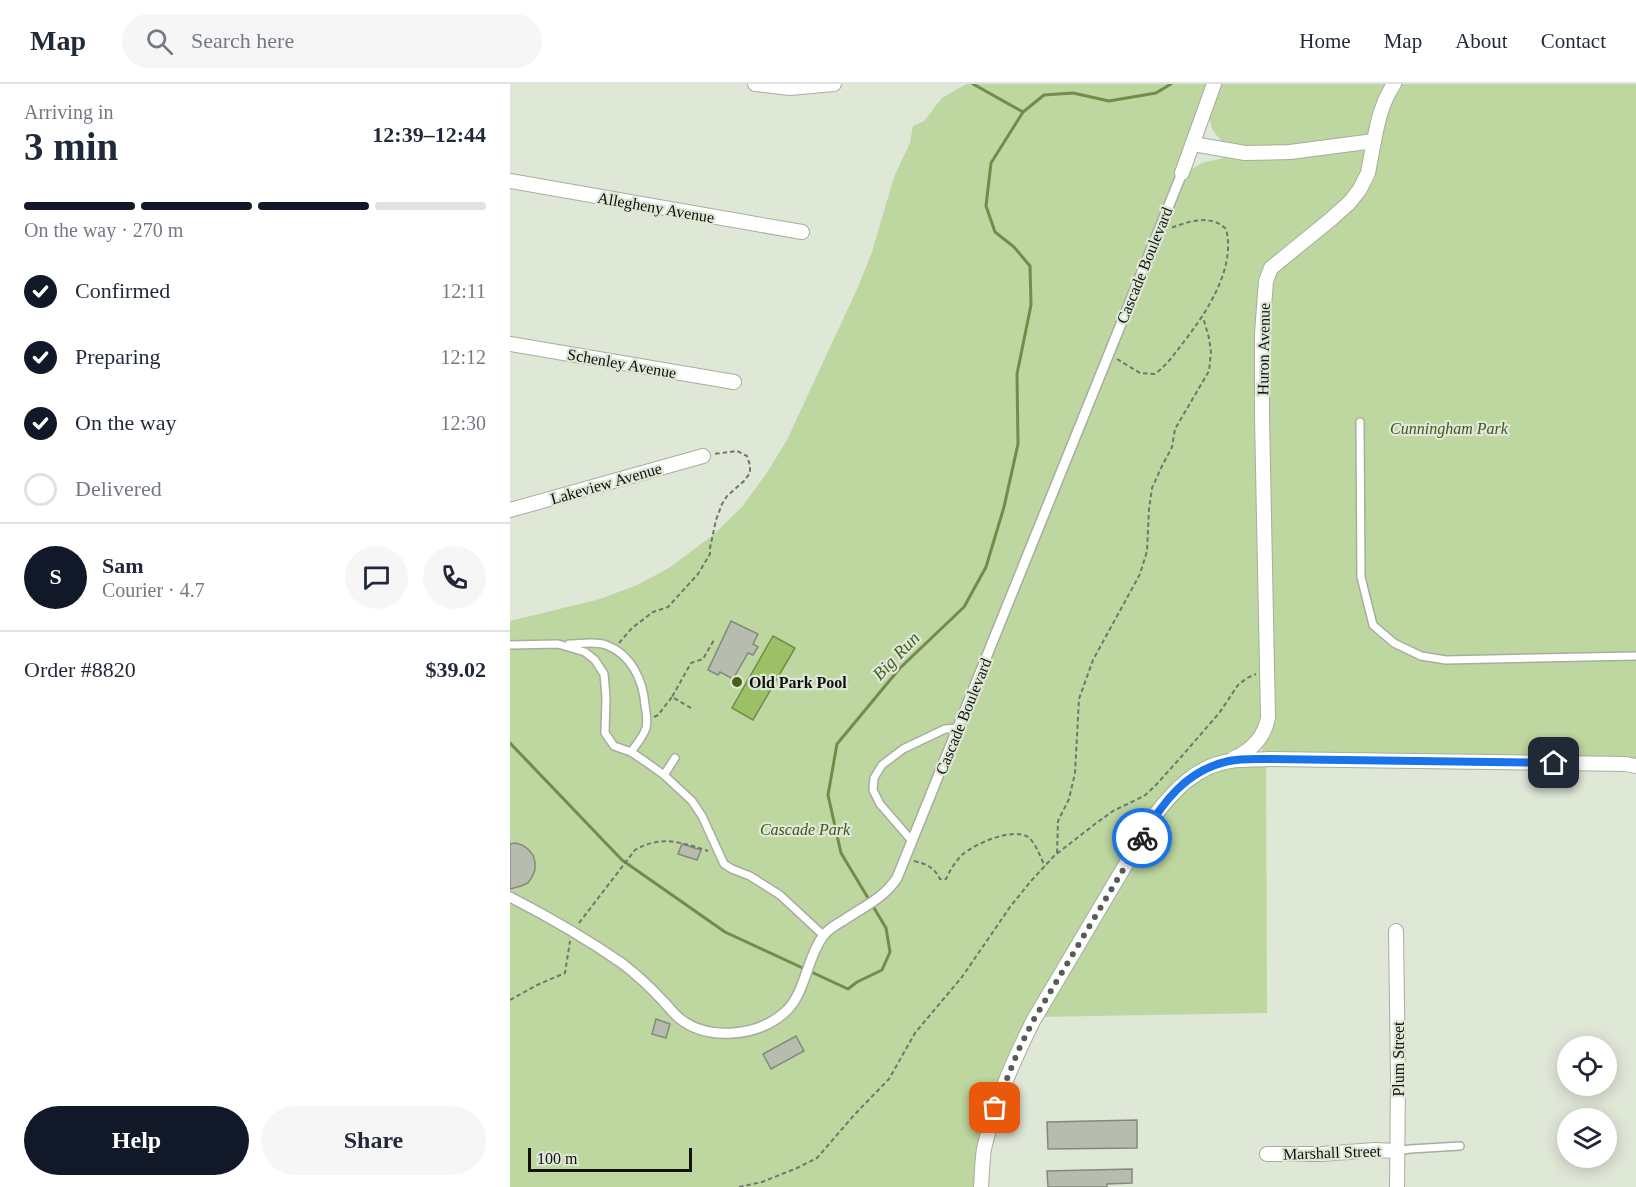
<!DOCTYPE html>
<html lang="en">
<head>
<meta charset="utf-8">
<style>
  body { margin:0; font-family:Georgia,serif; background:#f6f6f7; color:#1f2937; height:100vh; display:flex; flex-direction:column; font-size:22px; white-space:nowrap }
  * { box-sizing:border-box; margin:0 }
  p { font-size:20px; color:#747a83 }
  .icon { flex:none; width:33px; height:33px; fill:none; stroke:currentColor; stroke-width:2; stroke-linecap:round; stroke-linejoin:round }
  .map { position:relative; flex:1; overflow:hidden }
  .sheet { display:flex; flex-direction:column; background:#fff; width:510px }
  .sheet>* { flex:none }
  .controls { position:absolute; left:1047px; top:952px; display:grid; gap:12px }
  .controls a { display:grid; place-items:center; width:60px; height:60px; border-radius:50%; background:#fff; box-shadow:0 3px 15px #0003; font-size:30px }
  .scale { position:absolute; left:18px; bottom:15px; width:164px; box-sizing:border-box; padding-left:6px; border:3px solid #10120d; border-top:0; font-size:16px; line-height:21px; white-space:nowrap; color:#10120d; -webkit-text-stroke:4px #dfe7d7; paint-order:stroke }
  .pin { position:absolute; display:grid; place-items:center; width:51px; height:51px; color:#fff; margin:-26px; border-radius:12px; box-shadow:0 3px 9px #0006 }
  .courier { position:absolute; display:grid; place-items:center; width:60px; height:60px; margin:-30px; border:4px solid #1a73e8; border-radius:50%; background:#fff; color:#222; box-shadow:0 2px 8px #0007 }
  .headline em { font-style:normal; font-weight:800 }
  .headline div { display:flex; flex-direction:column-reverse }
  .headline { display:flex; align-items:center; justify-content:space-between; height:102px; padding:0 24px }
  h1 { font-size:39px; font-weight:800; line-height:45px }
  .bar { display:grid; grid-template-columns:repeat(4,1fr); gap:9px 6px; align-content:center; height:72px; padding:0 24px }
  .bar i { height:8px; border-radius:4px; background:#e0e1e3 }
  .bar .selected { background:#111827 }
  .bar p { grid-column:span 4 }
  .line { display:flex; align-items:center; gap:15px; padding:0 24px; border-top:2px solid #e0e1e3 }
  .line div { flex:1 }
  .round { display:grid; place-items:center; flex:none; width:63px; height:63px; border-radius:32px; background:#f6f6f7 }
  ol { padding:0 24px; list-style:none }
  li { display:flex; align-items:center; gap:18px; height:66px }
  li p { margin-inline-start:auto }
  li .icon { padding:6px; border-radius:50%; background:#111827; color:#fff; stroke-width:4 }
  li:last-child { color:#747a83 }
  li i { width:33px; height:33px; border:3px solid #e0e1e3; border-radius:50% }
  .cta { display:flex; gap:12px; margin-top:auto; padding:12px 24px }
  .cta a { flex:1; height:69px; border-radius:36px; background:#111827; color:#fff; font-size:24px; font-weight:800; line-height:69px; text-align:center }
  .cta a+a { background:#f6f6f7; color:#1f2937 }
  header { display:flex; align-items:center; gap:36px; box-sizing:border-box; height:84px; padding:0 30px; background:#fff; border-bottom:2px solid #e0e1e3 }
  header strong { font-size:28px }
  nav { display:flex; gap:33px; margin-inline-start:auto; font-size:21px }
  .search { width:420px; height:54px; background:#f6f6f7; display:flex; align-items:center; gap:15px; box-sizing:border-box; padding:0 21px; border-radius:33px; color:#747a83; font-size:22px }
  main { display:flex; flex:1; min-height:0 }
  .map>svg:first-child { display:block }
  .green { fill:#bed69f; fill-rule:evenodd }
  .water { fill:#9bc065; stroke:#718c4b; stroke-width:1.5 }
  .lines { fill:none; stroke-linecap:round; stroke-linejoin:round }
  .stream { stroke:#718c4b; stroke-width:3 }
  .building { fill:#b6bdae; stroke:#838a7b; stroke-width:1.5 }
  .service-casing { stroke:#a7ae9f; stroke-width:10 }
  .pedestrian-casing { stroke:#a7ae9f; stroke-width:12 }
  .minor-casing { stroke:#a7ae9f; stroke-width:16 }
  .path { stroke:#71766c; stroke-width:2; stroke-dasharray:4.5 3; stroke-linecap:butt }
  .service { stroke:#fff; stroke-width:7 }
  .pedestrian { stroke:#fff; stroke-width:9 }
  .minor { stroke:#fff; stroke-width:14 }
  .done { stroke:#585d54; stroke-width:6; stroke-dasharray:0 10.8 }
  .route { stroke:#1a73e8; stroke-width:8 }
  .poi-dot { fill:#476213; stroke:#dfe7d7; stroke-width:2 }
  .labels { text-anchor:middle; stroke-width:4.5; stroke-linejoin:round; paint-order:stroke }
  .street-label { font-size:16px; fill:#10120d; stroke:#dfe7d7 }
  .park-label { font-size:16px; font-style:italic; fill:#415919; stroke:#dfe7d7 }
  .poi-label { font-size:16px; font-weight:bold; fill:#10120d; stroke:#dfe7d7; text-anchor:start }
  .water-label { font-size:18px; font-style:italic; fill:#485f20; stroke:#dfe7d7 }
</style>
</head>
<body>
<header>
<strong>Map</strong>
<div class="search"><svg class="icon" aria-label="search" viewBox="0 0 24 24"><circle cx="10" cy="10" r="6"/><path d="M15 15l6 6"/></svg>Search here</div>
<nav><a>Home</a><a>Map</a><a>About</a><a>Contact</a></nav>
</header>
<main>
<section class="sheet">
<div class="headline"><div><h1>3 min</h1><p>Arriving in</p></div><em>12:39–12:44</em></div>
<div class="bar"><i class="selected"></i><i class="selected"></i><i class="selected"></i><i></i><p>On the way · 270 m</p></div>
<ol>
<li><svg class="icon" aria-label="check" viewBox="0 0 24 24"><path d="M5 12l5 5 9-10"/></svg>Confirmed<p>12:11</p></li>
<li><svg class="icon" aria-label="check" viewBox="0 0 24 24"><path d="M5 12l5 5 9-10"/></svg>Preparing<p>12:12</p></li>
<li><svg class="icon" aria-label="check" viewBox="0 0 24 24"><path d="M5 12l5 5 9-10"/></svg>On the way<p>12:30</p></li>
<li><i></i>Delivered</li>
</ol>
<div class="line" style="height:108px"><b class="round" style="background:#111827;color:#fff">S</b><div><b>Sam</b><p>Courier · 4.7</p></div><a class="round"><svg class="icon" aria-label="chat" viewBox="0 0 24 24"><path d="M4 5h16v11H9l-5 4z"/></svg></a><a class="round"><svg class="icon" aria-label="phone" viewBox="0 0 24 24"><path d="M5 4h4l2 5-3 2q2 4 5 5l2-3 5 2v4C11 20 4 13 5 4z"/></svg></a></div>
<div class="line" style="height:78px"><div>Order #8820</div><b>$39.02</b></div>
<div class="cta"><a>Help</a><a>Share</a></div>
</section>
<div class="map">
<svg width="1126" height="1103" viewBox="0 0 1126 1103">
  <rect width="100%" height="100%" fill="#dfe7d7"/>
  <path class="green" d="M456 0H1126V682L753 670 751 657 738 667 756 677 757 929 526 933 485 1024 471 1103H0V537L90 515 127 501 159 484 203 451 232 423 256 390 277 356 348 203 362 168 384 93 400 59 403 42 414 37 432 14ZM697 23 702 45 712 58 767 69 718 73 692 79 671 92Z"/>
  <path class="water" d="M263 552 285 564 243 636 222 624Z"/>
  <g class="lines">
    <g class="stream">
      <path d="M463 0 513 28"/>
      <path d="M0 659 112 776 215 848 338 905 347 898 372 886 380 868 376 844 331 769 318 711 327 660 390 584 454 523 476 483 494 423 508 360 507 290 521 221 520 182 504 163 485 148 476 122 481 79 513 28 534 11 563 9 599 17 646 9 661 0"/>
    </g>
  </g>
  <g class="building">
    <path d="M221 537 248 550 243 560 248 563 243 571 238 569 223 595 210 588 208 591 198 586Z"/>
    <path d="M5 759 12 761 18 765 23 771 25 778V786L22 793 18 799 11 802 0 805V760Z"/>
    <path d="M172 760 191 766 187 776 168 770Z"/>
    <path d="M146 935 160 940 156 954 142 950Z"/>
    <path d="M286 952 294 967 261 985 253 970Z"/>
    <path d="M627 1036V1064L538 1065 537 1038Z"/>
    <path d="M622 1085V1099L597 1100V1103H538L537 1087Z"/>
  </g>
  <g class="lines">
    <defs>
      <g id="service">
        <path d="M850 338 851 493 863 541 884 559 911 572 936 576 1126 572"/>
        <path d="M59 560C70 560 86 557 96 561 121 570 133 596 135 621 136 628 138 636 136 644 133 653 126 661 121 668"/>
        <path d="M0 561 48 560 75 568 85 576 94 590 96 613 95 649 104 662 121 668 136 678 154 691 182 717 192 732 214 780 222 785 240 792 270 811 313 851"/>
        <path d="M154 691 165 674"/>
        <path d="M402 757 370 720 363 706 364 694 372 681 393 665 435 645 448 644"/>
        <path d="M887 1067 900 1065 950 1062"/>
      </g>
      <path id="pedestrian" d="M0 813C39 833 77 855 113 880 127 891 141 904 153 917 158 922 163 929 169 934 197 957 246 953 274 929 296 910 296 875 313 852 318 845 327 840 334 836 353 823 374 814 387 794L672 89"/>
      <g id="minor">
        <path d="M245 0 280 4 324 0"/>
        <path d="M864 57C868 36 872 18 884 0"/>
        <path d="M683 60 735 69 780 68 864 57 858 89 850 105 840 118 820 136 761 184 756 197 752 249V333L758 634C754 654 742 666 724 674"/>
        <path d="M672 89 704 0"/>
        <path d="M0 97 292 148"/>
        <path d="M0 260 224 298"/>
        <path d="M0 426 193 372"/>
        <path d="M886 847 888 992 887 1103"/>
        <path d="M757 1070H812L864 1066 887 1067"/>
        <path d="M471 1103C472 1091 472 1077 474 1065 484 1020 503 978 523 937L645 731C665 705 687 682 720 677 733 675 746 676 759 675L1115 680 1126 682"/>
      </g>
    </defs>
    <use href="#service" class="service-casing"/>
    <use href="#pedestrian" class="pedestrian-casing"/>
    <use href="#minor" class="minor-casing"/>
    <g class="path">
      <path d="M607 275 630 289 645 290C659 279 665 269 676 255 698 226 726 183 716 145 701 130 679 137 661 144"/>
      <path d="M109 559 122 544 143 528 158 523 188 490 200 470V464L206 436 212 420 217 412 234 397 240 389V381L237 372 227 367 204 370"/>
      <path d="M181 624 162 613 181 579 193 575 204 556"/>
      <path d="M144 633 148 631 162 613"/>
      <path d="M547 769 548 737 559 715 565 689 569 615 583 576 630 490 637 467 639 425 642 404 652 382 662 363 665 345 699 287 701 268 699 254 693 233"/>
      <path d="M404 777C416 780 424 783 430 795H436C440 786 445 778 452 771 464 760 503 743 518 753 526 759 530 773 535 782"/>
      <path d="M69 839 125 766C151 751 171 758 198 767"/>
      <path d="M0 916 27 901 55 889 60 857"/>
      <path d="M229 1103 252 1098 287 1084 307 1074 345 1030 379 995 405 949 452 893 500 823 521 797 544 772 585 740 603 727 634 712 645 702 672 672 710 628 728 601 737 594 746 590"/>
    </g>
    <use href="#service" class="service"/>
    <use href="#pedestrian" class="pedestrian"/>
    <use href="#minor" class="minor"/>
  </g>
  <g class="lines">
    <path class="done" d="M485 1024 509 965 523 937 632 754"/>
    <path class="route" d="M632 754C652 719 676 686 719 677 732 674 747 675 760 675L1044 679"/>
  </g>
  <circle class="poi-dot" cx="227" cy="598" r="6"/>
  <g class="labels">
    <g class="street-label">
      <text transform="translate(146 123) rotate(10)" y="6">Allegheny Avenue</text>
      <text transform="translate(634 181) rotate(-68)" y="6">Cascade Boulevard</text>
      <text transform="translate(753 265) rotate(-89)" y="6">Huron Avenue</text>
      <text transform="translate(112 279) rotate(10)" y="6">Schenley Avenue</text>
      <text transform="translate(96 399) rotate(-16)" y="6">Lakeview Avenue</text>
      <text transform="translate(453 632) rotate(-68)" y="6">Cascade Boulevard</text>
      <text transform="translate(888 975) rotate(-90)" y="6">Plum Street</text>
      <text transform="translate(822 1068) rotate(-2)" y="6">Marshall Street</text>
    </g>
    <g class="park-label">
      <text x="939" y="350">Cunningham Park</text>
      <text x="295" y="751">Cascade Park</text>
    </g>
    <g class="poi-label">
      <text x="239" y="604">Old Park Pool</text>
    </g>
    <g class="water-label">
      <text transform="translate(386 572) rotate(-46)" y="6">Big Run</text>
    </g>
  </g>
</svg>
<div class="controls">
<a><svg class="icon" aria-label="locate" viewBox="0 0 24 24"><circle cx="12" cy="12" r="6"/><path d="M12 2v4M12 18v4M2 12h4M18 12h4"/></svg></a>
<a><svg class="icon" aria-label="layers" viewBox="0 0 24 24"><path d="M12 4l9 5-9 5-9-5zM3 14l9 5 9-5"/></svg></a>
</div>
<div class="scale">100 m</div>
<div class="pin" style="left:485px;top:1024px;background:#ea580c"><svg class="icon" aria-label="bag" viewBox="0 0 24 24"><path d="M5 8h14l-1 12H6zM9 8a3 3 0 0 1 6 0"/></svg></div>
<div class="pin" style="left:1044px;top:679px;background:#1f2937"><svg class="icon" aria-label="home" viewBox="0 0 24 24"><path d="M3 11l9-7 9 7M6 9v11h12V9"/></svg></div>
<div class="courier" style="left:632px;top:754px"><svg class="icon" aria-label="bike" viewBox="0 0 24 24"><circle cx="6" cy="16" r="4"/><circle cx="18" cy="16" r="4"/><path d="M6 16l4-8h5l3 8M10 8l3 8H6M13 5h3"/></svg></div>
</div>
</main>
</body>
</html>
